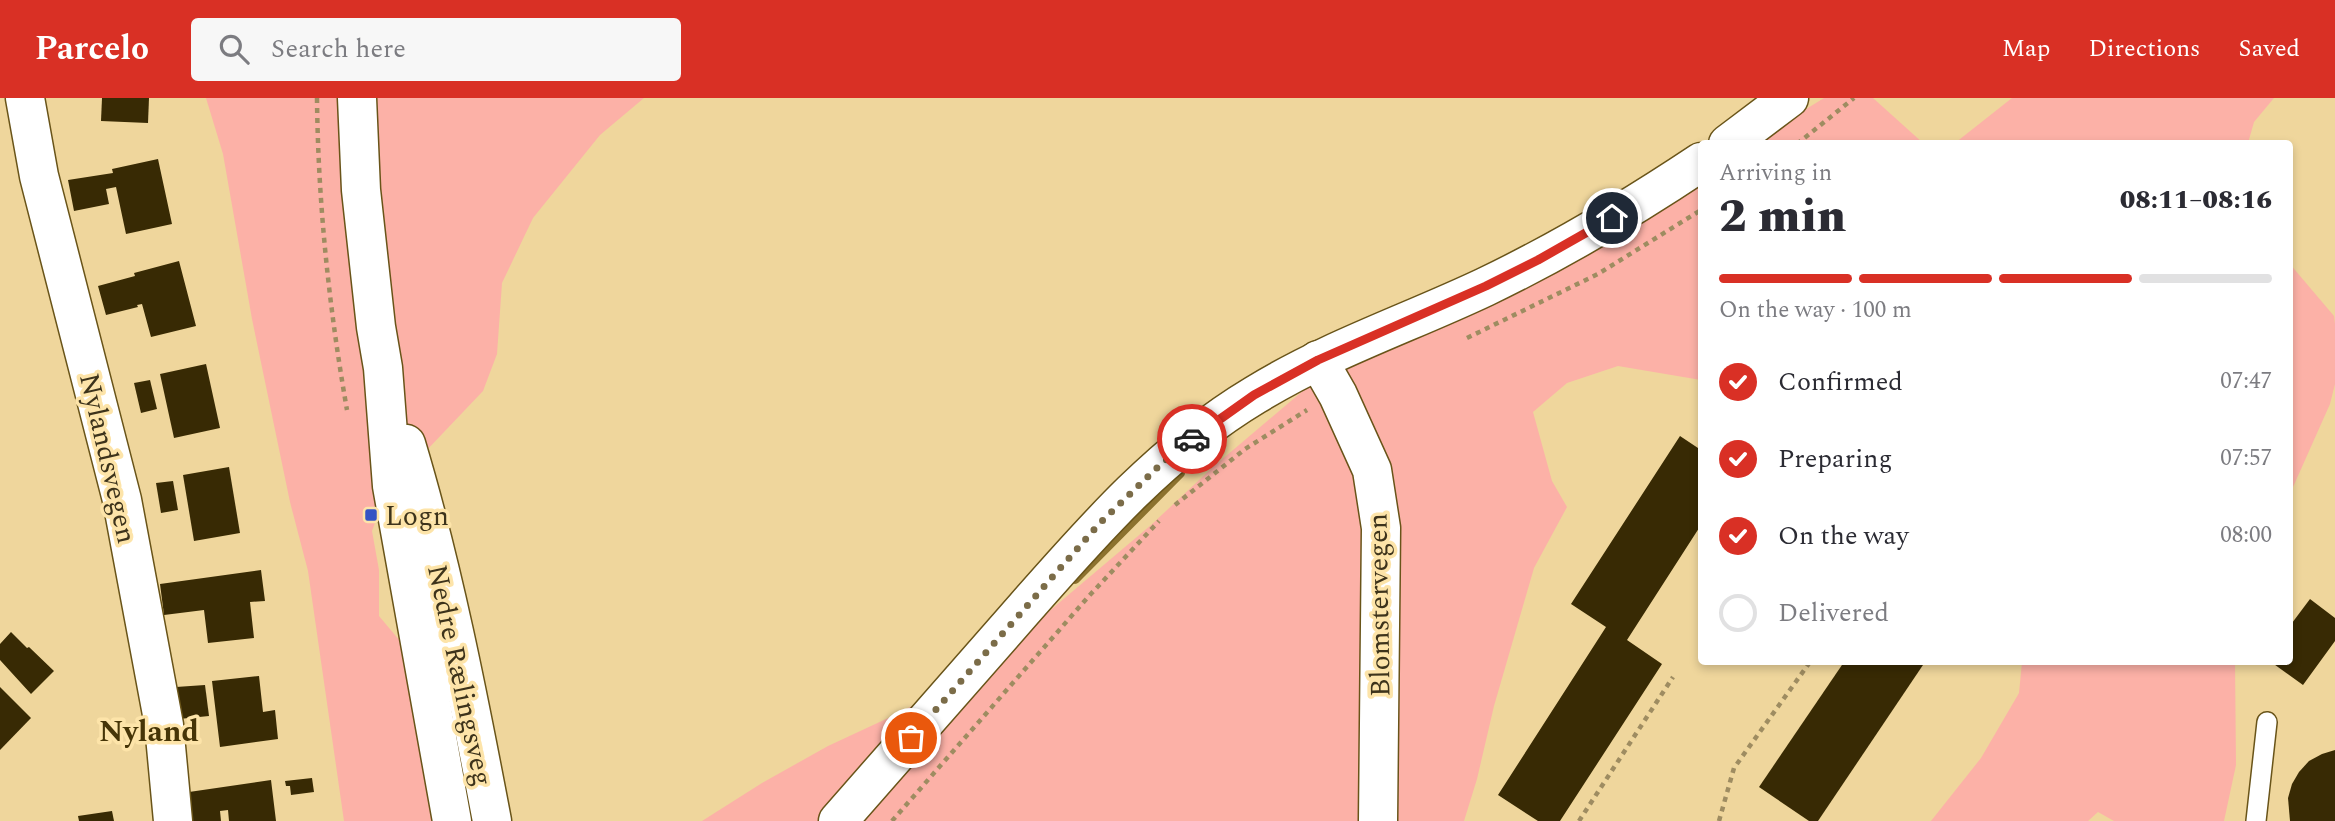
<!DOCTYPE html>
<html lang="en">
<head>
<meta charset="utf-8">
<style>
  body { margin:0; font-family:Spectral,serif; background:#f7f7f7; color:#2b2b33; height:100vh; display:flex; flex-direction:column; font-size:26px; white-space:nowrap }
  * { box-sizing:border-box; margin:0 }
  p { font-size:23px; color:#7c7c81 }
  .icon { flex:none; width:38px; height:38px; fill:none; stroke:currentColor; stroke-width:2; stroke-linecap:round; stroke-linejoin:round }
  .map { position:relative; flex:1; overflow:hidden }
  .drawer { position:absolute; left:1698px; top:42px; width:595px; height:525px; display:flex; flex-direction:column; background:#fff; border-radius:7px; box-shadow:0 4px 10px #0003 }
  .drawer>* { flex:none }
  .pin { position:absolute; display:grid; place-items:center; width:60px; height:60px; color:#fff; margin:-30px; border:4px solid #fff; border-radius:50%; box-shadow:0 2px 7px #0007 }
  .courier { position:absolute; display:grid; place-items:center; width:70px; height:70px; margin:-35px; border:5px solid #d93025; border-radius:50%; background:#fff; color:#222; box-shadow:0 2px 9px #0007 }
  .headline em { font-style:normal; font-weight:800 }
  .headline div { display:flex; flex-direction:column-reverse }
  .headline { display:flex; align-items:center; justify-content:space-between; height:119px; padding:0 21px }
  h1 { font-size:46px; font-weight:800; line-height:52px }
  .bar { display:grid; grid-template-columns:repeat(4,1fr); gap:10px 7px; align-content:center; height:84px; padding:0 21px }
  .bar i { height:9px; border-radius:5px; background:#e1e1e2 }
  .bar .on { background:#d93025 }
  .bar p { grid-column:span 4 }
  ol { padding:0 21px; list-style:none }
  li { display:flex; align-items:center; gap:21px; height:77px }
  li p { margin-inline-start:auto }
  li .icon { padding:7px; border-radius:50%; background:#d93025; color:#fff; stroke-width:4 }
  li:last-child { color:#7c7c81 }
  li i { width:38px; height:38px; border:4px solid #e1e1e2; border-radius:50% }
  header { display:flex; align-items:center; gap:42px; box-sizing:border-box; height:98px; padding:0 35px; background:#d93025; color:#fff }
  header strong { font-size:33px }
  nav { display:flex; gap:38px; margin-inline-start:auto; font-size:24px }
  .search { width:490px; height:63px; background:#f7f7f7; display:flex; align-items:center; gap:18px; box-sizing:border-box; padding:0 24px; border-radius:7px; color:#7c7c81; font-size:26px }
  .map>svg:first-child { display:block }
  .green { fill:#fcb1a7 }
  .lines { fill:none; stroke-linecap:round; stroke-linejoin:round }
  .stream { stroke:#8c722e; stroke-width:10 }
  .building { fill:#382a04 }
  .service-casing { stroke:#695419; stroke-width:22 }
  .minor-casing { stroke:#695419; stroke-width:41 }
  .secondary-casing { stroke:#695419; stroke-width:41 }
  .primary-casing { stroke:#695419; stroke-width:41 }
  .path { stroke:#9e8c61; stroke-width:4.5; stroke-dasharray:5 5; stroke-linecap:butt }
  .service { stroke:#fff; stroke-width:19 }
  .minor { stroke:#fff; stroke-width:38 }
  .secondary { stroke:#fff; stroke-width:38 }
  .primary { stroke:#fff; stroke-width:38 }
  .done { stroke:#7b6c48; stroke-width:7; stroke-dasharray:0 12.6 }
  .route { stroke:#d93025; stroke-width:9 }
  .poi-dot { fill:#3553c4; stroke:#fde4a9; stroke-width:2.5 }
  .labels { text-anchor:middle; stroke-width:7; stroke-linejoin:round; paint-order:stroke }
  .street-label { font-size:28px; fill:#3d331b; stroke:#fde4a9 }
  .poi-label { font-size:28px; fill:#3d331b; stroke:#fde4a9; text-anchor:start }
  .neighbourhood-label { font-size:30px; font-weight:bold; fill:#463507; stroke:#fde4a9 }
</style>
</head>
<body>
<header>
<strong>Parcelo</strong>
<div class="search"><svg class="icon" aria-label="search" viewBox="0 0 24 24"><circle cx="10" cy="10" r="6"/><path d="M15 15l6 6"/></svg>Search here</div>
<nav><a>Map</a><a>Directions</a><a>Saved</a></nav>
</header>
<div class="map">
<svg width="2335" height="723" viewBox="0 0 2335 723">
  <rect width="100%" height="100%" fill="#efd69c"/>
  <g class="green">
    <path d="M206 0H644L600 37 533 120 502 185 497 256 483 293 386 395 372 433 379 472V518L421 568 492 723H344L308 473 290 404 252 221 223 56Z"/>
    <path d="M1824 0H1873L1923 45 1750 46Z"/>
    <path d="M2012 0H2274L2254 24 2248 45H1955Z"/>
    <path d="M1701 76V282L1618 268 1567 285 1533 314 1552 383 1567 409 1534 470 1494 608 1477 681 1464 723H702L762 685 828 648 899 615 962 581 1014 543 1151 427 1213 369 1350 253Z"/>
    <path d="M2289 165 2334 218 2335 226V286L2330 306 2289 398Z"/>
    <path d="M2022 564H2235L2236 667 2224 723H2114L2098 714 2088 723H1931L1981 660 2019 595Z"/>
  </g>
  <g class="lines">
    <path class="stream" d="M1075 481 1180 375"/>
  </g>
  <g class="building">
    <path d="M102 0H149L148 25 101 23Z"/>
    <path d="M158 61 172 126 126 136 116 89 106 91 109 106 74 113 68 82 113 75 112 71Z"/>
    <path d="M179 163 196 228 151 239 142 206 137 207 138 209 106 217 98 188 135 178 134 175Z"/>
    <path d="M206 266 220 330 174 340 160 276Z"/>
    <path d="M150 282 157 311 141 315 134 285Z"/>
    <path d="M1680 338 1701 352V427L1627 542 1662 566 1560 723H1538L1498 697 1606 529 1571 506Z"/>
    <path d="M229 369 240 435 194 443 183 377Z"/>
    <path d="M173 383 178 412 161 415 156 385Z"/>
    <path d="M261 472 265 503 250 504 254 540 208 545 204 512 164 517 160 486Z"/>
    <path d="M2310 501 2335 520V543L2303 587 2271 564H2289V529Z"/>
    <path d="M11 534 27 550 29 549 54 573 31 596 0 562V546Z"/>
    <path d="M1844 564H1925L1818 723H1809L1759 689Z"/>
    <path d="M259 578 263 614 275 612 278 641 220 649 212 583Z"/>
    <path d="M205 587 209 618 179 621 176 589Z"/>
    <path d="M0 589 31 620 0 652Z"/>
    <path d="M2335 652V723H2290L2288 700 2292 686 2299 674 2309 663 2322 656Z"/>
    <path d="M312 680 314 694 291 697 290 688H286L285 683Z"/>
    <path d="M271 682 276 723H229L228 712 220 713 221 723H193L189 694Z"/>
    <path d="M112 713 114 723H79L78 718Z"/>
  </g>
  <g class="lines">
    <defs>
      <path id="service" d="M2256 723 2267 624"/>
      <g id="minor">
        <path d="M25 0 39 78 122 402 164 627 173 723"/>
        <path d="M1318 262 1338 297 1372 372 1381 430 1378 723"/>
      </g>
      <g id="secondary">
        <path d="M1728 46 1789 0"/>
        <path d="M838 723C898 655 957 587 1017 519 1089 437 1160 354 1255 297 1328 252 1409 225 1485 189 1560 153 1632 110 1701 64"/>
      </g>
      <g id="primary">
        <path d="M357 0 361 92 376 229 383 270 392 388 452 723"/>
        <path d="M406 346C443 469 468 597 492 723"/>
      </g>
    </defs>
    <use href="#service" class="service-casing"/>
    <use href="#minor" class="minor-casing"/>
    <use href="#secondary" class="secondary-casing"/>
    <use href="#primary" class="primary-casing"/>
    <g class="path">
      <path d="M317 0C318 104 329 210 347 312"/>
      <path d="M1797 46 1854 0"/>
      <path d="M1467 240 1598 176 1701 112"/>
      <path d="M1175 407 1245 351 1307 312"/>
      <path d="M892 723 1089 498 1159 423"/>
      <path d="M1579 723 1673 579"/>
      <path d="M1719 723 1734 670 1810 564"/>
    </g>
    <use href="#service" class="service"/>
    <use href="#minor" class="minor"/>
    <use href="#secondary" class="secondary"/>
    <use href="#primary" class="primary"/>
  </g>
  <g class="lines">
    <path class="done" d="M911 640 1099 426 1160 367 1192 341"/>
    <path class="route" d="M1192 341 1254 297 1318 262 1486 188 1538 162 1612 120"/>
  </g>
  <rect class="poi-dot" x="364" y="410" width="14" height="14" rx="3.5"/>
  <g class="labels">
    <g class="street-label">
      <text transform="translate(109 360) rotate(77)" y="10">Nylandsvegen</text>
      <text transform="translate(1378 507) rotate(-91)" y="10">Blomstervegen</text>
      <text transform="translate(461 577) rotate(78)" y="10">Nedre Rælingsveg</text>
    </g>
    <g class="poi-label">
      <text x="385" y="427">Logn</text>
    </g>
    <g class="neighbourhood-label">
      <text x="149" y="643">Nyland</text>
    </g>
  </g>
</svg>
<div class="pin" style="left:911px;top:640px;background:#ea580c"><svg class="icon" aria-label="bag" viewBox="0 0 24 24"><path d="M5 8h14l-1 12H6zM9 8a3 3 0 0 1 6 0"/></svg></div>
<div class="pin" style="left:1612px;top:120px;background:#1f2937"><svg class="icon" aria-label="home" viewBox="0 0 24 24"><path d="M3 11l9-7 9 7M6 9v11h12V9"/></svg></div>
<div class="courier" style="left:1192px;top:341px"><svg class="icon" aria-label="car" viewBox="0 0 24 24"><path d="M5 17H2v-5l4-1 3-4h7l3 4 3 1v5h-3M9 17h6M6 11h13"/><circle cx="7" cy="17" r="2"/><circle cx="17" cy="17" r="2"/></svg></div>
<section class="drawer">
<div class="headline"><div><h1>2 min</h1><p>Arriving in</p></div><em>08:11–08:16</em></div>
<div class="bar"><i class="on"></i><i class="on"></i><i class="on"></i><i></i><p>On the way · 100 m</p></div>
<ol>
<li><svg class="icon" aria-label="check" viewBox="0 0 24 24"><path d="M5 12l5 5 9-10"/></svg>Confirmed<p>07:47</p></li>
<li><svg class="icon" aria-label="check" viewBox="0 0 24 24"><path d="M5 12l5 5 9-10"/></svg>Preparing<p>07:57</p></li>
<li><svg class="icon" aria-label="check" viewBox="0 0 24 24"><path d="M5 12l5 5 9-10"/></svg>On the way<p>08:00</p></li>
<li><i></i>Delivered</li>
</ol>
</section>
</div>
</body>
</html>
